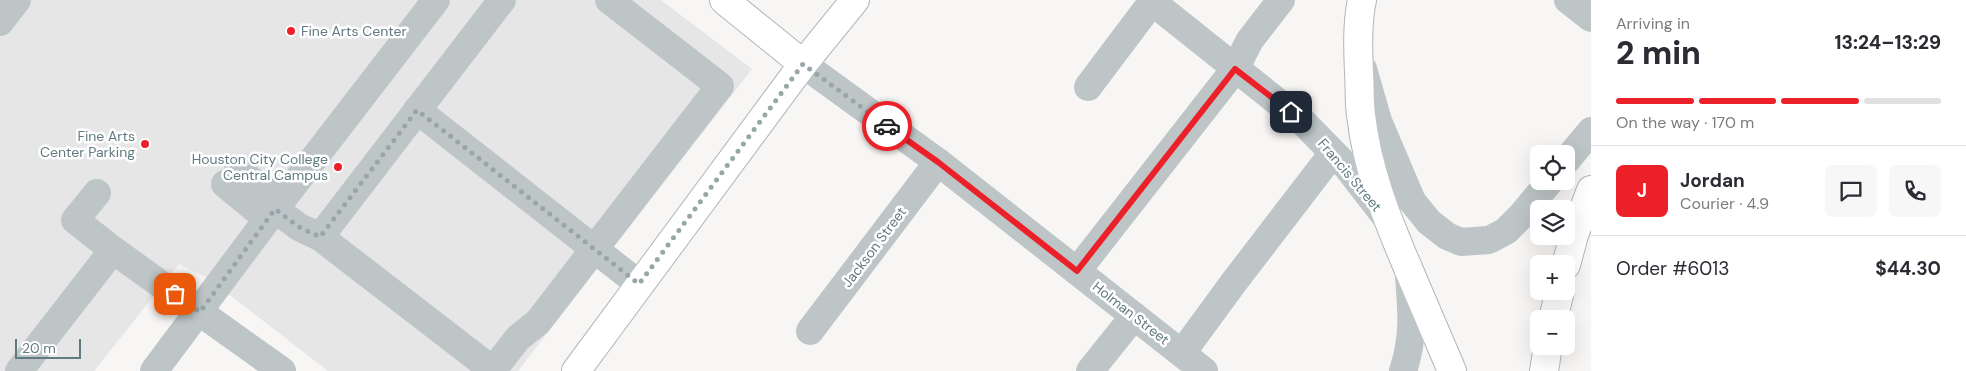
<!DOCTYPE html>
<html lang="en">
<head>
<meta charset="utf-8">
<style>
  body { margin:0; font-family:"DM Sans",sans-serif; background:#f7f7f7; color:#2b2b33; height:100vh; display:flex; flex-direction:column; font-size:19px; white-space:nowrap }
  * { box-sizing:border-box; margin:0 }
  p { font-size:16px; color:#7c7c81 }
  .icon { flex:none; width:28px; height:28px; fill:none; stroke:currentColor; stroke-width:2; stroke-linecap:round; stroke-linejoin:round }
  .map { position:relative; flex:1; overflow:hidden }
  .side { display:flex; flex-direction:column; background:#fff; width:375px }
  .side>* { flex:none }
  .fabs { position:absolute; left:1530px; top:145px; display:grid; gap:10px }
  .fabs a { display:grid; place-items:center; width:45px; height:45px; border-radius:8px; background:#fff; box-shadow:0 5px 20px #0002; font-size:25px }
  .scale { position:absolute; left:15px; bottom:12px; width:66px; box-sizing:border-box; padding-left:5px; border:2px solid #617b80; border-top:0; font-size:14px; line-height:18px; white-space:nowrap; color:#617b80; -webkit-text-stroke:4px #fff; paint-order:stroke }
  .pin { position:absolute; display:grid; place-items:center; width:42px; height:42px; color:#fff; margin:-21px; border-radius:10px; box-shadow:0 2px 8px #0006 }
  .courier { position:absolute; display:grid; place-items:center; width:50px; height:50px; margin:-25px; border:4px solid #eb2029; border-radius:50%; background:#fff; color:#222; box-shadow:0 1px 6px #0007 }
  .overview em { font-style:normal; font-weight:800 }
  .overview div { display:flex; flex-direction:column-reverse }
  .overview { display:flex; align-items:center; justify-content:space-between; height:85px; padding:0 25px }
  h1 { font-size:32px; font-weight:800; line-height:38px }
  .bar { display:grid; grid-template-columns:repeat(4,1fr); gap:8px 5px; align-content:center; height:60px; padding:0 25px }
  .bar i { height:6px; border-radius:4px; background:#e1e1e2 }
  .bar .selected { background:#eb2029 }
  .bar p { grid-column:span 4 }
  .line { display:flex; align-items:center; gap:12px; padding:0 25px; border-top:1px solid #e1e1e2 }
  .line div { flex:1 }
  .round { display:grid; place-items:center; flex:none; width:52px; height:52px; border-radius:8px; background:#f7f7f7 }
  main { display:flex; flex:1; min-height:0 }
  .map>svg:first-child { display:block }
  .built { fill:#e5e6e5 }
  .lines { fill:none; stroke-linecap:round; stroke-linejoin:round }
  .major-casing { stroke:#aeb7b9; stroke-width:30 }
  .highway-casing { stroke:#b0b8b9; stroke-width:30 }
  .minor { stroke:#bdc5c6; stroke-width:28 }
  .major { stroke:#fff; stroke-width:28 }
  .highway { stroke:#fff; stroke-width:28 }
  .done { stroke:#96a6a9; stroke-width:5; stroke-dasharray:0 9 }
  .route { stroke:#eb2029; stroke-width:6 }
  .poi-dot { fill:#eb2029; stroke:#fff; stroke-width:2 }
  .labels { text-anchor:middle; stroke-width:5; stroke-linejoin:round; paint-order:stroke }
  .poi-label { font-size:14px; fill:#617b80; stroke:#fff; text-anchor:end }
  .street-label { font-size:14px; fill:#617b80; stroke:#fff }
</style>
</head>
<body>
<main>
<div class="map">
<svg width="1591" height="371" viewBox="0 0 1591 371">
  <rect width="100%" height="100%" fill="#f7f6f4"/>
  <path class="built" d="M0 0H661L752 69 518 371H328L209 279 179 264 94 371H0Z"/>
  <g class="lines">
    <defs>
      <g id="major">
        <path d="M724 0 803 64"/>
        <path d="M1362 0C1357 23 1358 49 1359 73 1360 87 1359 101 1361 115 1367 169 1387 219 1408 268"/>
        <path d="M576 371 803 64 855 0"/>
      </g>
      <g id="highway">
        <path d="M1566 265 1574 235 1591 190"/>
        <path d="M1408 268 1452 371"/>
        <path d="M1553 319 1560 291"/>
        <path d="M1544 371 1548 346"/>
      </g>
    </defs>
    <use href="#major" class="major-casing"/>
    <use href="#highway" class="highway-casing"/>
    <g class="minor">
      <path d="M1150 0 1304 123 1347 167 1385 216"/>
      <path d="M1568 0 1591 18"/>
      <path d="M0 22 17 0"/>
      <path d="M803 64 938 162 1204 371"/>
      <path d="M1363 69 1378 121 1412 201 1429 222 1447 236 1461 242 1489 240 1506 231 1521 216 1550 181"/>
      <path d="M1088 87 1152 2"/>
      <path d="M417 110 639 284"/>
      <path d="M1566 161 1591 131"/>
      <path d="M238 170 272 196 275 209 299 227 320 237 494 371"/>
      <path d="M225 184 260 213 275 209"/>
      <path d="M97 193 75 220 113 250 282 371"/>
      <path d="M320 237 502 0"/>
      <path d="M1077 271 1235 69 1250 40 1281 0"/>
      <path d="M810 331 938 162"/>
      <path d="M1182 353 1234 282 1333 153"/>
      <path d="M493 370 518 338 538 322 720 86 609 0"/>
      <path d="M19 371 113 250"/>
      <path d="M154 371 275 209 436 0"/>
      <path d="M1090 371 1134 316"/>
      <path d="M1403 371C1414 338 1412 311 1409 277"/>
    </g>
    <use href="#major" class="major"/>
    <use href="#highway" class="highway"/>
  </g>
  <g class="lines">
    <path class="done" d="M175 294 200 312 275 209 299 227 320 237 417 110 639 284 803 64 887 126"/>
    <path class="route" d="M887 126 938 162 1077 271 1235 69 1291 112"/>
  </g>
  <g class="poi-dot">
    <circle cx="291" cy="31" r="5"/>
    <circle cx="145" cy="144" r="5"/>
    <circle cx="338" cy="167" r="5"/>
  </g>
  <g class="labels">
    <g class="poi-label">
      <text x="301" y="36" text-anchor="start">Fine Arts Center</text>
      <text x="135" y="141">Fine Arts<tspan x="135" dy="16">Center Parking</tspan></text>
      <text x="328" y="164">Houston City College<tspan x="328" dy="16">Central Campus</tspan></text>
    </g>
    <g class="street-label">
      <text transform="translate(1350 175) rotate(50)" y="5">Francis Street</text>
      <text transform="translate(874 247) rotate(-53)" y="5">Jackson Street</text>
      <text transform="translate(1131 313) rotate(38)" y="5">Holman Street</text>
    </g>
  </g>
</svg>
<div class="fabs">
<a><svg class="icon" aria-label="locate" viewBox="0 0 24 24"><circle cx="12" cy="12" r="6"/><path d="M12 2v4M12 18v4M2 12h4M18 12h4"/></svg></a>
<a><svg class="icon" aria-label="layers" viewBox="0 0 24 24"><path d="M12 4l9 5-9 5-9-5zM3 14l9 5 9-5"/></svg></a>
<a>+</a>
<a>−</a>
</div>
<div class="scale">20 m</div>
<div class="pin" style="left:175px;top:294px;background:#ea580c"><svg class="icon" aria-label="bag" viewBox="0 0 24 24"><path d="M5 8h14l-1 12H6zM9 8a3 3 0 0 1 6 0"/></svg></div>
<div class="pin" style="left:1291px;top:112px;background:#1f2937"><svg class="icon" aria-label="home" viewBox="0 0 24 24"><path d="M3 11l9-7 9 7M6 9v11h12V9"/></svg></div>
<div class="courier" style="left:887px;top:126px"><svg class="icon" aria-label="car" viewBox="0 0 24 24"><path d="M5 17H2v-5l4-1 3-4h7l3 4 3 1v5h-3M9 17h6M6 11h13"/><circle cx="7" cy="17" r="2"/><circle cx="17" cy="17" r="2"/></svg></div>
</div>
<section class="side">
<div class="overview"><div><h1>2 min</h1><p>Arriving in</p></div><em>13:24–13:29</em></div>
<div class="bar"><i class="selected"></i><i class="selected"></i><i class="selected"></i><i></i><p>On the way · 170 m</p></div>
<div class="line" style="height:90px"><b class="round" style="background:#eb2029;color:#fff">J</b><div><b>Jordan</b><p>Courier · 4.9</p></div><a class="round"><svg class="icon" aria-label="chat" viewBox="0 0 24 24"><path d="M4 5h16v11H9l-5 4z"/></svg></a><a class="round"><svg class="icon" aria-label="phone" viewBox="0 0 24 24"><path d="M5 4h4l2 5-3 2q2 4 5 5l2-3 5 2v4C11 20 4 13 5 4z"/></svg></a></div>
<div class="line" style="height:65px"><div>Order #6013</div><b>$44.30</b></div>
</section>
</main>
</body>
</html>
